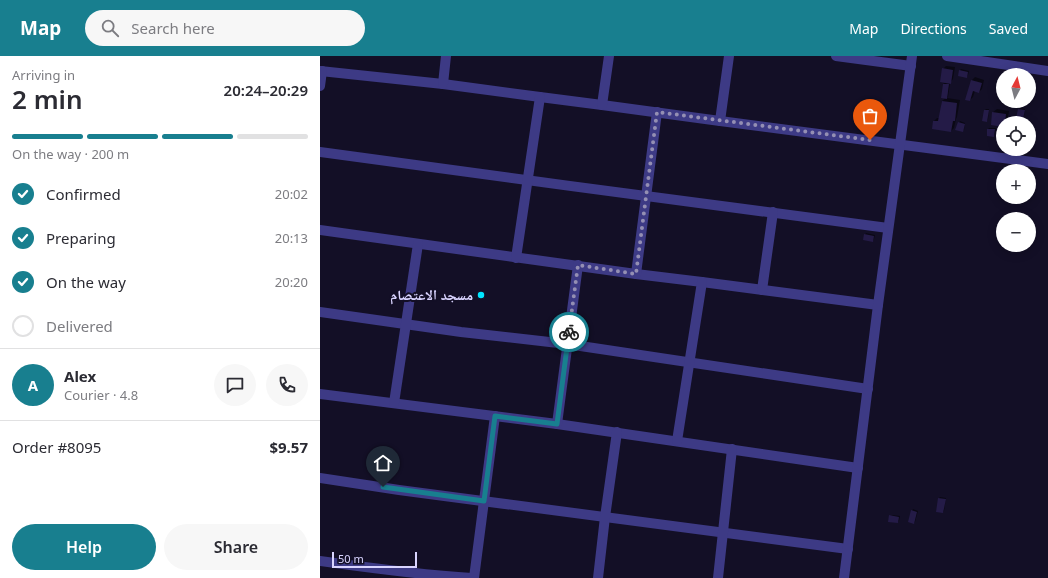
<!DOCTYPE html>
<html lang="en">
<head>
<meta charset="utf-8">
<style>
  body { margin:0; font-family:"Noto Sans","Noto Naskh Arabic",sans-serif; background:#f7f7f7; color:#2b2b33; height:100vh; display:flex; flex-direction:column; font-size:15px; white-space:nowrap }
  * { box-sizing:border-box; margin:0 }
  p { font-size:13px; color:#7c7c81 }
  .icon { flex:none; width:22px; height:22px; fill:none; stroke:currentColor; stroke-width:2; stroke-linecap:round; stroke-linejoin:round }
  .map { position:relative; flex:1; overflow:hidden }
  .sheet { display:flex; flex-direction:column; background:#fff; width:320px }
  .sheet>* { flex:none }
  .needle { width:26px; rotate:7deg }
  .fabs { position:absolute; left:676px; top:12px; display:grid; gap:8px }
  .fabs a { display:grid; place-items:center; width:40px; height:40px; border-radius:50%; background:#fff; box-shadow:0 2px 10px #0003; font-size:20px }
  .scale { position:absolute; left:12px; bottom:10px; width:85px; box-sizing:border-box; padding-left:4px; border:2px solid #d9d4ff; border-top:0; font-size:11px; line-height:14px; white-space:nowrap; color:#d9d4ff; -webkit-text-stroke:3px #130f26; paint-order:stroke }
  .pin { position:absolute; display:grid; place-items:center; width:34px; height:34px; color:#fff; margin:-41px -17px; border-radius:50% 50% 50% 0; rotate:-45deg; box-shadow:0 0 4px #0007 }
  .pin .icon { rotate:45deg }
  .courier { position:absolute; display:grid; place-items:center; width:40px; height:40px; margin:-20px; border:3px solid #187f8f; border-radius:50%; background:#fff; color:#222; box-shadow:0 1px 5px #0007 }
  .headline em { font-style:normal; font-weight:600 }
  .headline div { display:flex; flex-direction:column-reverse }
  .headline { display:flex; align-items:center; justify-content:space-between; height:68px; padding:0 12px }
  h1 { font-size:26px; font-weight:600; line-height:30px }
  .bar { display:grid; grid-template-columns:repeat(4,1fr); gap:6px 4px; align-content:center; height:48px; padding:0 12px }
  .bar i { height:5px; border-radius:3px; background:#e1e1e2 }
  .bar .active { background:#187f8f }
  .bar p { grid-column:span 4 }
  .line { display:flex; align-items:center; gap:10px; padding:0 12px; border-top:1px solid #e1e1e2 }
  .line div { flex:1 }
  .round { display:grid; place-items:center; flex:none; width:42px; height:42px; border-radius:21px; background:#f7f7f7 }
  ol { padding:0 12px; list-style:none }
  li { display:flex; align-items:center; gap:12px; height:44px }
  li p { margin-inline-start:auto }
  li .icon { padding:4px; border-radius:50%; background:#187f8f; color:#fff; stroke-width:4 }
  li:last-child { color:#7c7c81 }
  li i { width:22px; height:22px; border:2px solid #e1e1e2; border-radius:50% }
  .cta { display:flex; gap:8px; margin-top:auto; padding:8px 12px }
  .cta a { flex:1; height:46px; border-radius:24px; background:#187f8f; color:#fff; font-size:16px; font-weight:600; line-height:46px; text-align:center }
  .cta a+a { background:#f7f7f7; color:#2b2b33 }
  header { display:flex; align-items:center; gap:24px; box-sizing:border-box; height:56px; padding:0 20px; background:#187f8f; color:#fff }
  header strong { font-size:19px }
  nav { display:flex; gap:22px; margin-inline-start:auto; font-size:14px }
  .search { width:280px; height:36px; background:#f7f7f7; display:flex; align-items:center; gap:10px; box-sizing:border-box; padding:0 14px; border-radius:22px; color:#7c7c81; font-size:15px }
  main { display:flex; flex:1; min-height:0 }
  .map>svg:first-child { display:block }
  .shadow { fill:#0007 }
  .building { fill:#241b47 }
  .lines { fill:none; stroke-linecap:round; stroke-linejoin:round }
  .minor { stroke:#3d3a85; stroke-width:10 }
  .done { stroke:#948fb3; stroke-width:4; stroke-dasharray:0 7.2 }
  .route { stroke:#187f8f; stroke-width:5 }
  .poi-dot { fill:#00e5ff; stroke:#130f26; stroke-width:1.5 }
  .labels { text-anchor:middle; stroke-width:4; stroke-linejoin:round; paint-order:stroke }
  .poi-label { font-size:14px; font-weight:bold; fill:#d9d4ff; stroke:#130f26; text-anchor:end }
</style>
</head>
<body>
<header>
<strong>Map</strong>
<div class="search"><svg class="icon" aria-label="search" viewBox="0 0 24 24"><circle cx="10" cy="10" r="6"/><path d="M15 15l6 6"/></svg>Search here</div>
<nav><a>Map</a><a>Directions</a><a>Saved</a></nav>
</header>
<main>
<section class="sheet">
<div class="headline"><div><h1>2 min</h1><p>Arriving in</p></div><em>20:24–20:29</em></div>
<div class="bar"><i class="active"></i><i class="active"></i><i class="active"></i><i></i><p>On the way · 200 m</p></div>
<ol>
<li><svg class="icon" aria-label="check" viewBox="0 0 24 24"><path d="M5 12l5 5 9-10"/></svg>Confirmed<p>20:02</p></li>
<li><svg class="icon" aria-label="check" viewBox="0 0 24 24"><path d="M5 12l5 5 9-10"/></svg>Preparing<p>20:13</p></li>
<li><svg class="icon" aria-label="check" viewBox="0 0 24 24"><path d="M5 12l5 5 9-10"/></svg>On the way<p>20:20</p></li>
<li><i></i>Delivered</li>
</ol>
<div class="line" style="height:72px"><b class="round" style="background:#187f8f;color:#fff">A</b><div><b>Alex</b><p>Courier · 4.8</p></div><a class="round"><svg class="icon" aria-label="chat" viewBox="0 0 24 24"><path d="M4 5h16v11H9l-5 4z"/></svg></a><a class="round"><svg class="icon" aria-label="phone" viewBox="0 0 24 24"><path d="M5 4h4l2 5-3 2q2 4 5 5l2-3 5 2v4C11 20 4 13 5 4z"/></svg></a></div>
<div class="line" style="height:52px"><div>Order #8095</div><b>$9.57</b></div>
<div class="cta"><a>Help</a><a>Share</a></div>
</section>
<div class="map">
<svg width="728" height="522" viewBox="0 0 728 522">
  <rect width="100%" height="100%" fill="#130f26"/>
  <g class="shadow">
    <path d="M626 10 635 11 633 23 630 27 628 41 627 42 640 44 637 61 636 63 634 72 631 75 614 65 617 62H620L622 45 626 42 623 28 626 26 623 13Z"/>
    <path d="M641 13 649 15 648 19 647 21 640 14Z"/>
    <path d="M655 21 664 24 662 33 659 36 655 35 653 41 650 44 647 43 652 24Z"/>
    <path d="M700 52 705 53 703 66 696 67 699 53Z"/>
    <path d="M666 53H669L668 63 667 65 665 54Z"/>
    <path d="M677 53 689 55 687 67H683V70L673 56Z"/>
    <path d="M640 65 645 67 644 74 639 67Z"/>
    <path d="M669 72H676L675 78 674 80 668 73Z"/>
    <path d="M546 177 555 179 554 183 553 185 545 179Z"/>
    <path d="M620 441 626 442 624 455 623 456 619 442Z"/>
    <path d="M593 453 598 455 595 466 594 467 592 455Z"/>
    <path d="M572 459 580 460 579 465 578 466 570 460Z"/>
  </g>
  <g class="building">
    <path d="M622 12 633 14 631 28 620 26Z"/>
    <path d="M639 14 648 16 647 22 638 20Z"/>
    <path d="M651 24 662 27 659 37 653 35 650 45 645 44Z"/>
    <path d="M623 28H629L627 43 621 42Z"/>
    <path d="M622 45 637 47 635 65H633L631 76 612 73 613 65H618Z"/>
    <path d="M698 53 705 54 702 67H695Z"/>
    <path d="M664 54H669L667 66 662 65Z"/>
    <path d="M672 56 686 58 685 67H683V71L671 69Z"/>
    <path d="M638 66 645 68 643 76 635 74Z"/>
    <path d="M667 73H675L674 81 667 80Z"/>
    <path d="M544 178 554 180 553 186 543 184Z"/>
    <path d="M618 442 626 443 623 457 616 456Z"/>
    <path d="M591 454 597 456 594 468 588 466Z"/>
    <path d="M569 459 579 461 578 467 568 466Z"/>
  </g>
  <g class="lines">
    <g class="minor">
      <path d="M516 0 591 10"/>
      <path d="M627 0 728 15"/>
      <path d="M0 15 123 28 220 41 282 49 400 65 728 108"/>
      <path d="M123 28 126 0"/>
      <path d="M0 30 2 15"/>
      <path d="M282 49 289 0"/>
      <path d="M400 65 409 0"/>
      <path d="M0 96C189 123 379 146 568 172"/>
      <path d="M0 174 316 218 382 226 558 249"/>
      <path d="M196 202 220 41"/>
      <path d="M316 218 337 56"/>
      <path d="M442 234 453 156"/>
      <path d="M0 256 141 276 247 288 548 333"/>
      <path d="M0 338 237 368 538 412"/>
      <path d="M74 347 98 188"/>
      <path d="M237 368 258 209"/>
      <path d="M357 385 382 226"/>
      <path d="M0 422 79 434 528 493"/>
      <path d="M0 505C50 512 101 519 152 522"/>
      <path d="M154 522 175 360"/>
      <path d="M278 522 285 461 297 376"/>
      <path d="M398 522 412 393"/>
      <path d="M524 522 558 249 592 0"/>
    </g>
  </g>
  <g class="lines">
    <path class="done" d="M249 276 258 209 316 218 337 56 550 84"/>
    <path class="route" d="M63 431 164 445 175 360 237 368 249 276"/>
  </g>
  <circle class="poi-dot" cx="161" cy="239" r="4"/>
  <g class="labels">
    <g class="poi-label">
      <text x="153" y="244">مسجد الاعتصام</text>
    </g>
  </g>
</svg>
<div class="fabs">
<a><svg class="needle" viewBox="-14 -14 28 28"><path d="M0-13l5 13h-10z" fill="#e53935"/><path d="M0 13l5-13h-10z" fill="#7c7c81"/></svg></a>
<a><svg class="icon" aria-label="locate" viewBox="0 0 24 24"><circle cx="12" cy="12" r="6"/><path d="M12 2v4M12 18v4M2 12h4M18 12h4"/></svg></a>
<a>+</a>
<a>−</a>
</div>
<div class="scale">50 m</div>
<div class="pin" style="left:550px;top:84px;background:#ea580c"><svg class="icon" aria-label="bag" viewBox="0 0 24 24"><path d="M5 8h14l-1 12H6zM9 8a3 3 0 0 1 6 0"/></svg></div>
<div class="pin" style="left:63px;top:431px;background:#1f2937"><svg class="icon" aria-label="home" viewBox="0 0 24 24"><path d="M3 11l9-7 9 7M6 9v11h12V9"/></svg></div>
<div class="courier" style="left:249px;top:276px"><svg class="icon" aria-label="bike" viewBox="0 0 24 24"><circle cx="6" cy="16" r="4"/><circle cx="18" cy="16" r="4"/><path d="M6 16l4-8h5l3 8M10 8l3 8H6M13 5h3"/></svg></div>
</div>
</main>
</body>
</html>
